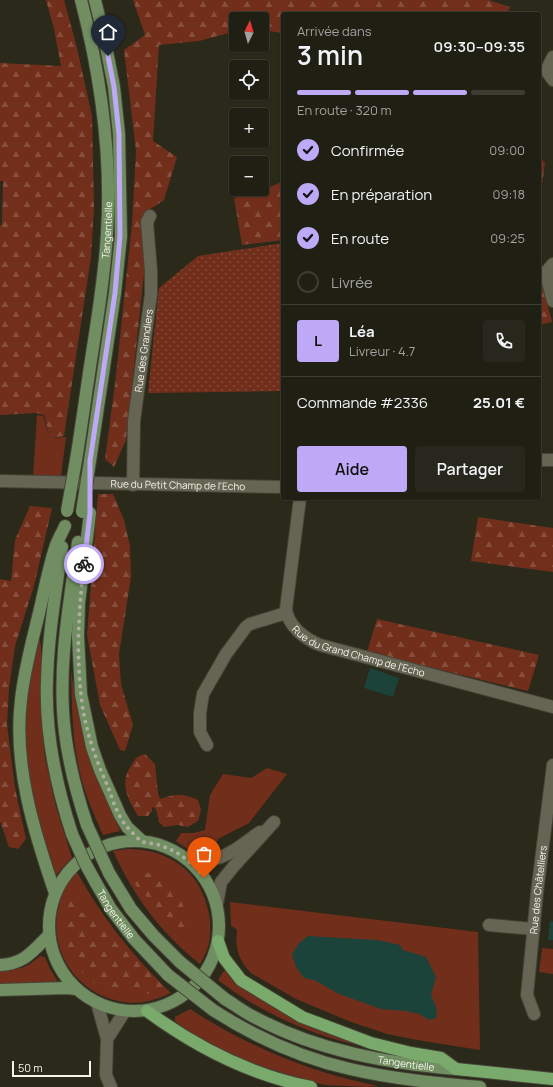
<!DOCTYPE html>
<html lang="fr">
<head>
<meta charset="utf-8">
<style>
  body { margin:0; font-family:Manrope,sans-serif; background:#28271d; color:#f1f3f6; height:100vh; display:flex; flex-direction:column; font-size:15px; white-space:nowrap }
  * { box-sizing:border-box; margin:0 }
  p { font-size:13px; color:#a2a2a0 }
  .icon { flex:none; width:22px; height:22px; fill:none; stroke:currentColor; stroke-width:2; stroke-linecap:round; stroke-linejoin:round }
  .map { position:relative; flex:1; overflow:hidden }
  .details { position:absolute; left:281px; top:12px; width:260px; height:488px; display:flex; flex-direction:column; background:#201f14; border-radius:4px; box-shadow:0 1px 3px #0004,0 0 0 1px #3d3d34 }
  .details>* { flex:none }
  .needle { width:26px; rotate:5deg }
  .tools { position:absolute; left:229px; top:12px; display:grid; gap:8px }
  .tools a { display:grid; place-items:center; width:40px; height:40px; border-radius:4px; background:#201f14; box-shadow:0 1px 3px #0004,0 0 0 1px #3d3d34; font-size:20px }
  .scale { position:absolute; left:12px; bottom:10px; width:79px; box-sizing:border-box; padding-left:4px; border:2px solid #f6f5eb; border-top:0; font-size:11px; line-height:14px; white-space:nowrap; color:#f6f5eb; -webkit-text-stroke:3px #2a291a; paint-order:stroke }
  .pin { position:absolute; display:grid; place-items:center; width:34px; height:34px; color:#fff; margin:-41px -17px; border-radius:50% 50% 50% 0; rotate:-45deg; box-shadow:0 0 4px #0007 }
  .pin .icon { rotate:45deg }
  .courier { position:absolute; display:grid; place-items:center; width:40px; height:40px; margin:-20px; border:3px solid #bda9f5; border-radius:50%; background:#fff; color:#222; box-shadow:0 1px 5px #0007 }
  .overview em { font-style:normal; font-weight:600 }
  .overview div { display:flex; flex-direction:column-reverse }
  .overview { display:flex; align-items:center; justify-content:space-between; height:68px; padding:0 16px }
  h1 { font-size:26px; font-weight:600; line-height:30px }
  .bar { display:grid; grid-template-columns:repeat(4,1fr); gap:6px 4px; align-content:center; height:48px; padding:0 16px }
  .bar i { height:5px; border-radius:3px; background:#3d3d34 }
  .bar .current { background:#bda9f5 }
  .bar p { grid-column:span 4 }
  .line { display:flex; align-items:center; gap:10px; padding:0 16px; border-top:1px solid #3d3d34 }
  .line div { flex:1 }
  .round { display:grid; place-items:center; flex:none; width:42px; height:42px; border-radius:4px; background:#28271d }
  ol { padding:0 16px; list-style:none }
  li { display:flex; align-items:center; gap:12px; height:44px }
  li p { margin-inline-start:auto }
  li .icon { padding:4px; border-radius:50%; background:#bda9f5; color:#111; stroke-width:4 }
  li:last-child { color:#a2a2a0 }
  li i { width:22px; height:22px; border:2px solid #3d3d34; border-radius:50% }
  .button { display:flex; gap:8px; margin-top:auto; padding:8px 16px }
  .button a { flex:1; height:46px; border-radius:4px; background:#bda9f5; color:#111; font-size:16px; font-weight:600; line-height:46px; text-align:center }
  .button a+a { background:#28271d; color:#f1f3f6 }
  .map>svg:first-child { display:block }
  .grass { fill:#712f1b }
  .forest { fill:url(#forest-firs) }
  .garden { fill:url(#garden-dots) }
  .water { fill:#1c4339 }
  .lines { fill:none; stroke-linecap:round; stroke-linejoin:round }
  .minor-casing { stroke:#454437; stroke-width:14 }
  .major-casing { stroke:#454437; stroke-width:14 }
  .highway-casing { stroke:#454437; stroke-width:14 }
  .minor { stroke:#666554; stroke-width:12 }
  .major { stroke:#718e62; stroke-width:12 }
  .highway { stroke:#79a96b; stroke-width:12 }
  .major-bridge-casing { stroke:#454437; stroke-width:14; stroke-linecap:butt }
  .major-bridge { stroke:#718e62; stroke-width:12 }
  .done { stroke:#afaea2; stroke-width:4; stroke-dasharray:0 7.2 }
  .route { stroke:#bda9f5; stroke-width:5 }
  .labels { text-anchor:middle; stroke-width:4; stroke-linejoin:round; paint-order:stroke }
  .street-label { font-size:10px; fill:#f6f5eb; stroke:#2a291a }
</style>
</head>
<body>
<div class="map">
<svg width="553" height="1087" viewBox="0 0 553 1087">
  <defs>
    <pattern id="forest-firs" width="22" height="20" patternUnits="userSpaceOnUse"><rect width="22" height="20" fill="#712f1b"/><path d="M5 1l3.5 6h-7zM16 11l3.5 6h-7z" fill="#864e3c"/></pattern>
    <pattern id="garden-dots" width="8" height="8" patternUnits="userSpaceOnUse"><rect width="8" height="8" fill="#712f1b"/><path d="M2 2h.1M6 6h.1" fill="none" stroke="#864e3c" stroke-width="1.8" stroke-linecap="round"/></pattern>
  </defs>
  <rect width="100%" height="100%" fill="#2a291a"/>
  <g class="grass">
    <path d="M37 415 43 416 50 438 66 437 61 476 33 477Z"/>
    <path d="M38 632 41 646V719L45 758 56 807 72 858 56 875C41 827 22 774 24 723 26 692 32 662 38 632Z"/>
    <path d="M71 671C73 685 75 698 78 711 87 753 103 792 120 831L103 835C95 817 87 799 82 781 72 745 72 708 71 671Z"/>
    <path d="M267 768 287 774 249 823 218 839 215 848 217 854C200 859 190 851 176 841L181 833H194L205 830 210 795 223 774 251 778Z"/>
    <path d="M127 849C169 849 201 871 209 914 211 924 211 937 208 947 206 953 203 959 200 964 160 932 135 898 113 851Z"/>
    <path d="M77 872C103 919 133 956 171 993 156 1000 140 1005 124 1002 80 996 48 953 58 909 61 895 66 882 77 872Z"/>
    <path d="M230 902 478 932 480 1050 417 1040 387 1034 351 1022 296 999 251 973C238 960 235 948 237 930L235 928 231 926Z"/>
    <path d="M542 948 553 949V974L539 972Z"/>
    <path d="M40 956 45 957 50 969 57 980 56 983 0 985V970L22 968 30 964Z"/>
    <path d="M225 969C264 1012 322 1031 376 1049 322 1040 261 1014 218 980Z"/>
    <path d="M190 1009C247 1046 311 1073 378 1086L367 1087 326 1085 295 1079 244 1063 197 1038 175 1021V1017Z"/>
  </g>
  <g class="forest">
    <path d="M46 0H64L77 48 92 116 94 208 91 257 64 436 50 438 44 415 36 413 0 415V226L2 224 3 181H0V63L61 66 54 29Z"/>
    <path d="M133 0H489L510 7 507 14H283V33L262 30V19H236V31L199 41 159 45 153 141 177 157 164 200 149 210 144 227 145 265 126 440 114 467 105 459 115 384 132 224 136 151 124 50 145 35Z"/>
    <path d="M539 156 545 163 539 207Z"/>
    <path d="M283 181V240L242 245 234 198 262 191Z"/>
    <path d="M539 273 552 322 539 325Z"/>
    <path d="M98 494H113L124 520 130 546 131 577 119 654 121 684 133 725 125 751 120 750 100 705 87 635Z"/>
    <path d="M30 506 52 508 34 586 15 646 9 688 7 725 15 788 26 839 18 849 9 847 0 821V579L11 581 15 540Z"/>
    <path d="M478 517 553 528V572L471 561Z"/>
    <path d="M377 619 539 655 528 691 367 652Z"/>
    <path d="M145 754 155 764 158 793 160 799C176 794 183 793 198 800L201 810 198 821 188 827 178 825 164 827 159 822 156 809 152 807V811L148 816H138C128 800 119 783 131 766 135 759 137 756 145 754Z"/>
    <path d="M131 870 143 871 160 878 179 893 188 922 181 940 179 931 130 879Z"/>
    <path d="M70 889 79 895 76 911 90 915 100 921 115 939 165 988C153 1000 143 992 130 986L118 993 95 984 78 969 64 939V898Z"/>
  </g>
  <path class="garden" d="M283 243V391L148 393 159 288 198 256Z"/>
  <g class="water">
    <path d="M370 668 399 678 393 697 364 688Z"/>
    <path d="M550 921 553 922V940H548Z"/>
    <path d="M308 936 377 940 400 945 403 950 426 957 436 977 431 995 437 1009 436 1018 429 1020 419 1014 405 1011 381 1009 339 994 314 980 304 978 296 967 292 954 299 943Z"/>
  </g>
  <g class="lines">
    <defs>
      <g id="minor">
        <path d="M553 57 548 67V73L553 80"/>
        <path d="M553 264 547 271V278L553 301"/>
        <path d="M539 460H553"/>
        <path id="s1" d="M0 481 283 487"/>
        <path id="s2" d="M133 485 134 421 151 294V271L147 222 150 216"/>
        <path id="s3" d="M300 498 286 609C288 626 305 639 320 645L553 707"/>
        <path d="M207 745 200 732V713L203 694 226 654 246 627 250 624 286 613"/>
        <path d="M185 858C193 859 202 861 210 860 229 857 245 842 260 832"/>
        <path d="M217 904 221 882 234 866 274 822"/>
        <path d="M489 925 534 929"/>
        <path d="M97 1003 107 1039 106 1075 111 1087"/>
        <path id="s4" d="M534 1014 527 995 537 893 553 765"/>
        <path d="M107 1039 125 1011"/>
      </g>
      <g id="major">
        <path id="s5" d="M76 460C82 423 87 385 93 347 99 309 105 271 107 233 112 153 101 77 81 0"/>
        <path d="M90 461 115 293 121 236 119 134 114 87 105 41 95 0"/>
        <path d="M90 513 79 603 78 636 81 694 92 747 100 770 120 815 127 827 142 841"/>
        <path d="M78 542C69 605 57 670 65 733 69 765 77 795 87 825"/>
        <path d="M62 547C56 591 48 636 47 681 45 733 56 785 72 834"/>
        <circle cx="134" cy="926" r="85"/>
        <path d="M109 873 131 909 154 936 180 962"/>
        <path id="s6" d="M96 883 111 909 134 939 168 975"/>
        <path d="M55 893C34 832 13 765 21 700 24 671 32 642 39 613 44 592 48 570 55 548 57 541 62 533 65 526"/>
        <path d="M0 965C24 964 33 951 49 935"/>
        <path d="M0 990 66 988 76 989"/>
        <path id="s7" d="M225 999C235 1005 245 1013 256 1018 318 1051 387 1063 456 1069"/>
        <path d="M213 1010C255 1037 301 1058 350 1069 393 1079 437 1083 480 1087"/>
      </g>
      <g id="highway">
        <path d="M218 941 224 958 241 980 302 1017 371 1043 411 1053 441 1058 456 1069 553 1079"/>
        <path d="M147 1011C196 1047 250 1075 311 1087"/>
      </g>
    </defs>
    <use href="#minor" class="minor-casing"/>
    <use href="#major" class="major-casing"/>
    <use href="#highway" class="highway-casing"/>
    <use href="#minor" class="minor"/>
    <use href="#major" class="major"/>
    <use href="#highway" class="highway"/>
    <defs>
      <g id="major-bridge">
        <path d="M67 511 76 460"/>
        <path d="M82 512 90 461"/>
        <path d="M87 825 109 873"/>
        <path d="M72 834 85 863 96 883"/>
        <path d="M180 962 225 999"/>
        <path d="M168 975 213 1010"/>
      </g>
    </defs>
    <use href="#major-bridge" class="major-bridge-casing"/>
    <use href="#major-bridge" class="major-bridge"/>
  </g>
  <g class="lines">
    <path class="done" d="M84 564C79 607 76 651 81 694 84 727 95 758 108 787 113 801 118 817 128 828 132 832 137 838 141 841 146 844 154 843 159 845 178 851 193 862 204 878"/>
    <path class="route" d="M84 564 90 513V461L115 293 120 236 119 134 114 87 108 56"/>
  </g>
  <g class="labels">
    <g class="street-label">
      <text dy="4" stroke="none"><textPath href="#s5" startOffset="232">Tangentielle</textPath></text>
      <text dy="4" stroke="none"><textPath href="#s2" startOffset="135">Rue des Grandiers</textPath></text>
      <text dy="4" stroke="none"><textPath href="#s1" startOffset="178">Rue du Petit Champ de l'Echo</textPath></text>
      <text dy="4" stroke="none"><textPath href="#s3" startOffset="202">Rue du Grand Champ de l'Echo</textPath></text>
      <text dy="4" stroke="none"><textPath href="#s4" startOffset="126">Rue des Châtelliers</textPath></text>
      <text dy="4" stroke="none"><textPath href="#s6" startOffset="37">Tangentielle</textPath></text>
      <text dy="4" stroke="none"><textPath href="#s7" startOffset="194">Tangentielle</textPath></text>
    </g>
  </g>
</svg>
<div class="tools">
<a><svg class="needle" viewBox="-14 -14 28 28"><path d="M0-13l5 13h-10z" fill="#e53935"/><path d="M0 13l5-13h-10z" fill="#a2a2a0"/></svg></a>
<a><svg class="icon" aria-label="locate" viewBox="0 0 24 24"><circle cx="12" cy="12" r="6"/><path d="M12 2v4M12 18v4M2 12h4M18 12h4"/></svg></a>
<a>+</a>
<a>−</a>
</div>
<div class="scale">50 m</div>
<div class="pin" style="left:204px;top:878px;background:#ea580c"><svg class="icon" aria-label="bag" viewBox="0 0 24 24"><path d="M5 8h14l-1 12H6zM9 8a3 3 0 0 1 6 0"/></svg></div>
<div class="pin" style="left:108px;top:56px;background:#1f2937"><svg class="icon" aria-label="home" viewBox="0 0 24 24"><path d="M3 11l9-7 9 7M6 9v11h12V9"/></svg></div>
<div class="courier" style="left:84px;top:564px"><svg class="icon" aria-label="bike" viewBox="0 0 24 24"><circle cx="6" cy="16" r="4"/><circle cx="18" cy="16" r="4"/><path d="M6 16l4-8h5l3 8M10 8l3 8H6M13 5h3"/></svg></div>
<section class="details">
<div class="overview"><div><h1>3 min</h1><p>Arrivée dans</p></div><em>09:30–09:35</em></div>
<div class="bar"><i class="current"></i><i class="current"></i><i class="current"></i><i></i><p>En route · 320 m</p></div>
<ol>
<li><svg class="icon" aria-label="check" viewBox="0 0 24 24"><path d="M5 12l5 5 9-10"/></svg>Confirmée<p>09:00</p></li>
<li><svg class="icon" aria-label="check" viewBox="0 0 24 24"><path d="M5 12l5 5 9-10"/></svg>En préparation<p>09:18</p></li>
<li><svg class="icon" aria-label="check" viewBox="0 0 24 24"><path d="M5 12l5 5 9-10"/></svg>En route<p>09:25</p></li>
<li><i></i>Livrée</li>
</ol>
<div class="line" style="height:72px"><b class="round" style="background:#bda9f5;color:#111">L</b><div><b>Léa</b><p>Livreur · 4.7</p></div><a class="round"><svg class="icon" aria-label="phone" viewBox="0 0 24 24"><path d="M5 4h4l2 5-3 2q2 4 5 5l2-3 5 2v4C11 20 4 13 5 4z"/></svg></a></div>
<div class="line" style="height:52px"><div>Commande #2336</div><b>25.01 €</b></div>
<div class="button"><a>Aide</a><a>Partager</a></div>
</section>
</div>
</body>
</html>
